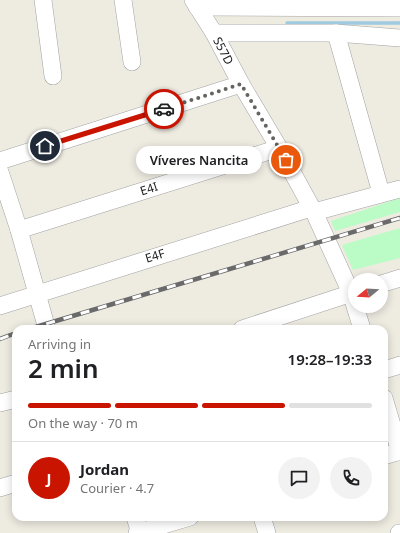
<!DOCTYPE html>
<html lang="en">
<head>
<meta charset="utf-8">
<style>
  body { margin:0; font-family:"Noto Sans",sans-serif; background:#f2f2f2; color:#202124; height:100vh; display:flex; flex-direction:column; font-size:15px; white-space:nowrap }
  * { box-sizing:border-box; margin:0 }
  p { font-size:13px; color:#757577 }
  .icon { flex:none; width:22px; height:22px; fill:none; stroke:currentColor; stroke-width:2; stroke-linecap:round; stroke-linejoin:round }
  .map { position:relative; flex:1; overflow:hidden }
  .panel { position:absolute; left:12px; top:325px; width:376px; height:196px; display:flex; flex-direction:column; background:#fff; border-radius:12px; box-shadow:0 2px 10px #0003 }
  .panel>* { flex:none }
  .needle { width:26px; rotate:252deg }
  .fabs { position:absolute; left:348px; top:273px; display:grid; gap:8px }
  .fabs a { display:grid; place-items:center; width:40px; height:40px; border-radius:50%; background:#fff; box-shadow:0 2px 10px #0003; font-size:20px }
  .pin { position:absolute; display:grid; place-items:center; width:34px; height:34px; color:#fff; margin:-17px; border:2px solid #fff; border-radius:50%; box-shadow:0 1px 4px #0007 }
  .courier { position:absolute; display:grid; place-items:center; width:40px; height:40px; margin:-20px; border:3px solid #c91400; border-radius:50%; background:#fff; color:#222; box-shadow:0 1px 5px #0007 }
  .bubble { position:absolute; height:28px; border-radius:14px; background:#fff; box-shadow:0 2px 10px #0003; font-size:13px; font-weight:600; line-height:28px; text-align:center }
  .head em { font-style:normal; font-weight:600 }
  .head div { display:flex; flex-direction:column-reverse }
  .head { display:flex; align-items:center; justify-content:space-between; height:68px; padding:0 16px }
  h1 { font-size:26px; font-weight:600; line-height:30px }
  .bar { display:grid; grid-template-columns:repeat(4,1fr); gap:6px 4px; align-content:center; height:48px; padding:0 16px }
  .bar i { height:5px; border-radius:3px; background:#e0e0e0 }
  .bar .current { background:#c91400 }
  .bar p { grid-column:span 4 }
  .line { display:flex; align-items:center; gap:10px; padding:0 16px; border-top:1px solid #e0e0e0 }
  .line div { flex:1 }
  .round { display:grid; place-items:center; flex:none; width:42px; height:42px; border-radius:21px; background:#f2f2f2 }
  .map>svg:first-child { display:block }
  .park { fill:#bbfcc6 }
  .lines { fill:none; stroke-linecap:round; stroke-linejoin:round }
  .stream { stroke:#9fcadf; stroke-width:3.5 }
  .minor-casing { stroke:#a3a3a3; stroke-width:18 }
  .minor { stroke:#fff; stroke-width:17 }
  .rail-casing { stroke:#6a6a6a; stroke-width:4.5 }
  .rail { stroke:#fff; stroke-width:3; stroke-dasharray:9; stroke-linecap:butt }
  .done { stroke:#666461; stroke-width:4; stroke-dasharray:0 7.2 }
  .route { stroke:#c91400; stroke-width:5 }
  .labels { text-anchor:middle; stroke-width:3; stroke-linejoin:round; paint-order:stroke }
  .street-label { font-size:12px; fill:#1c1c1c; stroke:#fff }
</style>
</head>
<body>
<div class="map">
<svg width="400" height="533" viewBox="0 0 400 533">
  <rect width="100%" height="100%" fill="#eeebe1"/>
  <g class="park">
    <path d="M400 198V212L335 231 331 221Z"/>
    <path d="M400 228V258L353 270 342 245Z"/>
  </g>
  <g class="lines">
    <path class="stream" d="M287 23H400"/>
    <defs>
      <g id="minor">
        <path d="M43 0 53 76"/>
        <path d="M123 0 132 62"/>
        <path d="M193 0 214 33 241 84 279 148 314 212 351 293 362 329"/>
        <path d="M197 7 400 8"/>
        <path d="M214 33H336L400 38"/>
        <path d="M336 33 381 193"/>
        <path d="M0 161 241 84"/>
        <path d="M0 172 19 230 47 329"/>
        <path d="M314 212 400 189"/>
        <path d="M19 230 279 148"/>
        <path d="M381 284 400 278"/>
        <path d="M0 306 311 208"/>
        <path d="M242 329 355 292"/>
        <path d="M384 370 400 365"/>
        <path d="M384 398 400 452"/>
        <path d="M0 403 16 399"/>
        <path d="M384 456 400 451"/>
        <path d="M0 488 16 483"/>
        <path d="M135 517 140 533"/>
        <path d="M262 517 267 533"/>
        <path d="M137 533 190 517"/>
        <path d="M399 533H400"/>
      </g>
    </defs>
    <use href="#minor" class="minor-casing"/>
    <use href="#minor" class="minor"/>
    <defs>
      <g id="rail">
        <path d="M29 329 400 218"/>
        <path d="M0 339 16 333"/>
      </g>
    </defs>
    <use href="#rail" class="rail-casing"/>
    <use href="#rail" class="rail"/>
  </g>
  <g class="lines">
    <path class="done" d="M164 109 241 84 286 160"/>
    <path class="route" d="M45 146 164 109"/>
  </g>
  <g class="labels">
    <g class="street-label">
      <text transform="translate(223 51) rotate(62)" y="4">S57D</text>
      <text transform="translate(149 189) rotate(-18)" y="4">E4I</text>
      <text transform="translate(155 256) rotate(-17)" y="4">E4F</text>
    </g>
  </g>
</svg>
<div class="fabs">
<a><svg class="needle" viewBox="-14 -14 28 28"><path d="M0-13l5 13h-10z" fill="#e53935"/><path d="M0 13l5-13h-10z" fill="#757577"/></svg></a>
</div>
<div class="pin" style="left:286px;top:160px;background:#ea580c"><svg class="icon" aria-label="bag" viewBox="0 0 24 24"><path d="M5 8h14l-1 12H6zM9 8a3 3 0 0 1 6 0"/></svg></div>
<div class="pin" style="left:45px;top:146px;background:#1f2937"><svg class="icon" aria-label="home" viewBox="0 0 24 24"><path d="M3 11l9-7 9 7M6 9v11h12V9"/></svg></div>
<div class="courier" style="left:164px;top:109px"><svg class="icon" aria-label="car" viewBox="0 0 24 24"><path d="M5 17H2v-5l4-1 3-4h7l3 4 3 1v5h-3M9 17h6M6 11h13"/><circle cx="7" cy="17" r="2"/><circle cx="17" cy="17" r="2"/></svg></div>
<div class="bubble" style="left:136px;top:146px;width:126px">Víveres Nancita</div>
<section class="panel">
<div class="head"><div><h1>2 min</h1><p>Arriving in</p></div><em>19:28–19:33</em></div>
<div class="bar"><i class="current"></i><i class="current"></i><i class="current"></i><i></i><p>On the way · 70 m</p></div>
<div class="line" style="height:72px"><b class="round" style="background:#c91400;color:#fff">J</b><div><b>Jordan</b><p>Courier · 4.7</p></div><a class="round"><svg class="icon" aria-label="chat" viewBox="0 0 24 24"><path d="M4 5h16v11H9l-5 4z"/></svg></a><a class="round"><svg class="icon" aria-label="phone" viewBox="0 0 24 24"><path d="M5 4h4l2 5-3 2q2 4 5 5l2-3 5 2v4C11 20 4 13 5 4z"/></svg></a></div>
</section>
</div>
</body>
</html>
